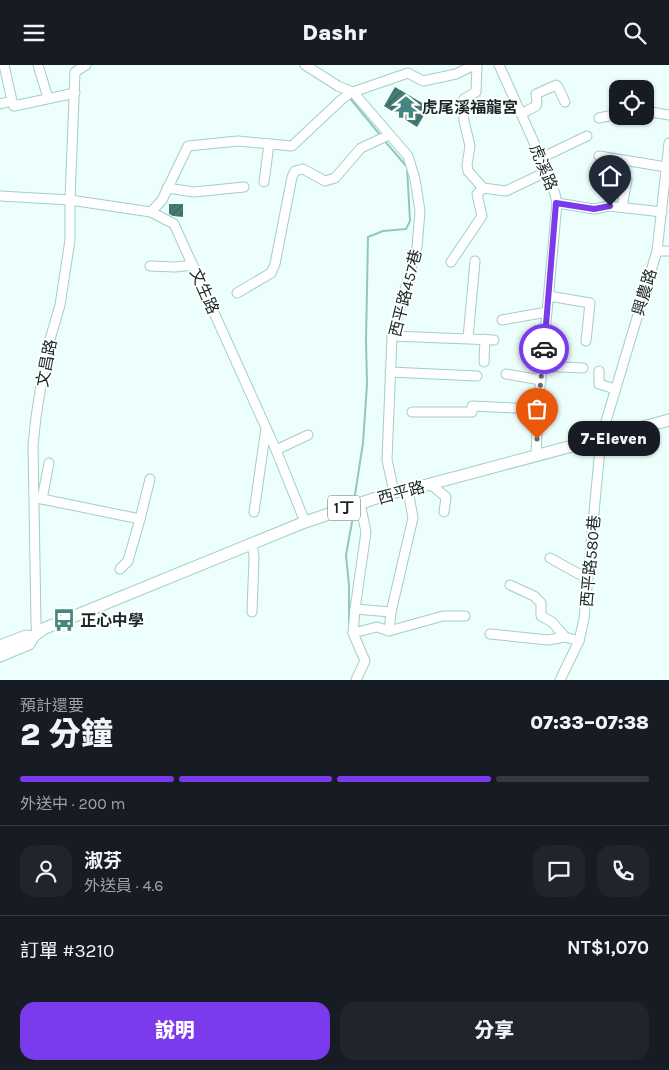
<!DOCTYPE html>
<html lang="zh-TW">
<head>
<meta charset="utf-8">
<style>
  body { margin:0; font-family:Karla,"Noto Sans TC",sans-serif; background:#20242c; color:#f1f3f6; height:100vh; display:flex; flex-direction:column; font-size:19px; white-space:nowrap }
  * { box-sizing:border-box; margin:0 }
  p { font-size:16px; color:#9ea1a6 }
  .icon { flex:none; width:28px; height:28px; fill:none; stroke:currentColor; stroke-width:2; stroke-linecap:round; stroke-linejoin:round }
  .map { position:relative; height:615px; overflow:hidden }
  .details { display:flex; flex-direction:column; background:#171b24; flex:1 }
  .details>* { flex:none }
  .buttons { position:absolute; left:609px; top:15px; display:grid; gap:10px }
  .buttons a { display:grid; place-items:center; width:45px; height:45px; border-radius:10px; background:#171b24; box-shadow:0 1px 4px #0004; font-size:25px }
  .pin { position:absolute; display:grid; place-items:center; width:42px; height:42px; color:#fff; margin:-51px -21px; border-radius:50% 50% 50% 0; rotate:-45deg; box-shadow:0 0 5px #0007 }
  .pin .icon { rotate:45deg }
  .courier { position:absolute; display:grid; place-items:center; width:50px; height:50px; margin:-25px; border:4px solid #7c3aed; border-radius:50%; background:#fff; color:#222; box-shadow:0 1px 6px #0007 }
  .bubble { position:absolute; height:35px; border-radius:15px; background:#171b24; box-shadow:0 1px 4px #0004; font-size:16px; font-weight:800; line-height:35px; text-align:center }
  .head em { font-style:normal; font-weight:800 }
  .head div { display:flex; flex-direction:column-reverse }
  .head { display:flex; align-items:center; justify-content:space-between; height:85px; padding:0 20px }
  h1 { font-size:32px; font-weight:800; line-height:38px }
  .bar { display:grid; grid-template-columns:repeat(4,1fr); gap:8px 5px; align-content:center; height:60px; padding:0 20px }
  .bar i { height:6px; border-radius:4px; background:#363941 }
  .bar .current { background:#7c3aed }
  .bar p { grid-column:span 4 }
  .line { display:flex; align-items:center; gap:12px; padding:0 20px; border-top:1px solid #363941 }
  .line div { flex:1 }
  .round { display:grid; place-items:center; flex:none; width:52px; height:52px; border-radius:15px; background:#20242c }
  .primary-button { display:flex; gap:10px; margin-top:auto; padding:10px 20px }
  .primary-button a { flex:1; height:58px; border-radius:15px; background:#7c3aed; color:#fff; font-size:20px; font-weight:800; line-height:58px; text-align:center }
  .primary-button a+a { background:#20242c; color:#f1f3f6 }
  header { display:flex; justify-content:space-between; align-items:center; height:65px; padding:0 20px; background:#171b24; font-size:22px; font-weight:800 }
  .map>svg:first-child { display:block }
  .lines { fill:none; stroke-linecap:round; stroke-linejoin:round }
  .stream { stroke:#91c7c0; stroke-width:2 }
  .building { fill:url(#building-hatch) }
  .minor-casing { stroke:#a2cec8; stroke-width:11 }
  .major-casing { stroke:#a2cec8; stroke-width:13 }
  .minor { stroke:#fff; stroke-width:9 }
  .major { stroke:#fff; stroke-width:11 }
  .done { stroke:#627472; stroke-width:5; stroke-dasharray:0 9 }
  .route { stroke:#7c3aed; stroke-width:6 }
  .labels { text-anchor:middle; stroke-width:4; stroke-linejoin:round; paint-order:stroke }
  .shield { fill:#fff; stroke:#5d6968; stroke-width:1 }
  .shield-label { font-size:15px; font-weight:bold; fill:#172927 }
  .poi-label { font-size:16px; font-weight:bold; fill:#172927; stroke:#fff; text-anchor:start }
  .street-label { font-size:16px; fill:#172927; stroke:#fff }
</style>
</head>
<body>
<header><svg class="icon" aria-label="menu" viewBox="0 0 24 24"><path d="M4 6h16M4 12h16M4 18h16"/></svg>Dashr<svg class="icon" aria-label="search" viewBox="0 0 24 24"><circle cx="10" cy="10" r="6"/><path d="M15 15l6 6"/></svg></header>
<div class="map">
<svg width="669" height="615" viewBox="0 0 669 615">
  <defs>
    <pattern id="building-hatch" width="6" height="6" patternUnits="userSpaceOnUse" patternTransform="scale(1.25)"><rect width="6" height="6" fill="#477c76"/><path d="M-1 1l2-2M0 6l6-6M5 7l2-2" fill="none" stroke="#3a6661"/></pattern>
  </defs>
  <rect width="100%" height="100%" fill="#edfffc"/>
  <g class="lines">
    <g class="stream">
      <path d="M349 32 381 71"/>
      <path d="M354 436 363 378 367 319 366 275 368 172 383 166 406 164 410 156 407 102 384 75"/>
      <path d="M349 558V521L346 490 352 457 353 446"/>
    </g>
  </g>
  <g class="building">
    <path d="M395 22 429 42 417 62 384 41Z"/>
    <path d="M169 139H183V152L173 151 169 149Z"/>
  </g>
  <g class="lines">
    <defs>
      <g id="minor">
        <path d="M4 0 12 36"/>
        <path d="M38 0 48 33"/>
        <path d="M305 0 338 21 353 27 408 91 415 114 420 146 417 182 392 271 387 395 394 427"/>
        <path d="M477 0 476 27 464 34 463 39 464 56 470 81 467 100 468 106 483 123 506 126 546 107"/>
        <path d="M499 0 541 93 555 129 557 138 538 344 536 390"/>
        <path d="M0 39 12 36 14 41 75 28"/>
        <path d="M645 46 669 50"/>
        <path d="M521 49 536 41 537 37 536 29 556 20 558 22 565 37"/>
        <path d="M599 53 618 49"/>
        <path d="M599 91 666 102"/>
        <path d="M541 93 587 71"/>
        <path d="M264 117 269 79"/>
        <path d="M167 123 194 127 244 122"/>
        <path d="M0 131 70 135 151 147 174 159 276 385 305 457"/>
        <path d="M557 138 594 144 609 141 662 147"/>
        <path d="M622 142 627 115"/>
        <path d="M151 147 162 135 188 81 238 76 292 81 341 35 350 28 408 8 423 16 456 9 474 0"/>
        <path d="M657 186H669"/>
        <path d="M451 197 482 151 477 129 483 123"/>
        <path d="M150 201 175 202 193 200"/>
        <path d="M237 228 271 208 275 199 292 112 295 106 303 104 325 116 335 113 361 83 389 70"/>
        <path d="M549 231 590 238 586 276"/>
        <path d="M502 255 547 247"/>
        <path d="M392 271 494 275"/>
        <path d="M468 273 475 196"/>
        <path d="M484 297 485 274"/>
        <path d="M542 301 583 303"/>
        <path d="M599 306V319L615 324"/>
        <path d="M390 307 477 311"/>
        <path d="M506 309 541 315"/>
        <path d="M412 347H472V341L538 344"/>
        <path d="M276 385 308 370"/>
        <path d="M430 419 446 432 444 447"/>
        <path d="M36 433 42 434 49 398"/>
        <path d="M42 434 140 454"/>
        <path d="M360 438 366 467 355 544 391 547 413 453 408 425"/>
        <path d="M254 447 266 363"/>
        <path d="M252 479 254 492 252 547"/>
        <path d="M550 493 588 514"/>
        <path d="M120 504 128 496 140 454 150 414"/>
        <path d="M510 520 534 531 541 538V551L552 557 565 572 579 576"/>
        <path d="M355 544 353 568 365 596 356 615"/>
        <path d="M389 566 443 551H465"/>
        <path d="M353 568 377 562 389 566 391 547"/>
        <path d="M37 569 36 558 33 380 36 352 46 288 60 240 70 175V135L75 7 86 0"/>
        <path d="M490 569 548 575 565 572"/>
        <path d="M560 615 579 576 584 554 601 373 657 186 669 78"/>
      </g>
      <g id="major">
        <path d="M0 581 26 571 33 572"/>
        <path d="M0 591 29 579 33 572 43 564 305 457 394 427 408 425 669 355"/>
      </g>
    </defs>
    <use href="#minor" class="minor-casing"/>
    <use href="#major" class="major-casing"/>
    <use href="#minor" class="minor"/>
    <use href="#major" class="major"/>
  </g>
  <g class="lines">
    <path class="done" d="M537 374 538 344 544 284"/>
    <path class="route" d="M544 284 556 138 594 144 610 141"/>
  </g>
  <defs>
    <symbol id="temple-bare" viewBox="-9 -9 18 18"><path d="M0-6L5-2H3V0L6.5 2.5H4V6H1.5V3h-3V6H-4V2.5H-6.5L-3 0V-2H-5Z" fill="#428881" stroke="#fff" stroke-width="2.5" paint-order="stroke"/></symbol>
    <symbol id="bus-bare" viewBox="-9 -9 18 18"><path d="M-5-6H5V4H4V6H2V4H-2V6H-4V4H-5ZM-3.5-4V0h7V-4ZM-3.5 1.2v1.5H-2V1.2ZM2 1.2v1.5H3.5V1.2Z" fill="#428881" stroke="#fff" stroke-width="2.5" paint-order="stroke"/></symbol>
  </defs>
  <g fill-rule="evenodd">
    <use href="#temple-bare" x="390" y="26" width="32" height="32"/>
    <use href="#bus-bare" x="48" y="539" width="32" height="32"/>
  </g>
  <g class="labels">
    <rect class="shield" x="328" y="430.5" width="32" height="25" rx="4"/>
    <g class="shield-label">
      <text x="344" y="448">1丁</text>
    </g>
    <g class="poi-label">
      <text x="422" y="48">虎尾溪福龍宮</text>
      <text x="80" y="561">正心中學</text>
    </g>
    <g class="street-label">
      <text transform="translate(544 102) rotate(68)" y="6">虎溪路</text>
      <text transform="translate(205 226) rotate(66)" y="6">文生路</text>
      <text transform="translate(644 227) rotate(-73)" y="6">興農路</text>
      <text transform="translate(405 228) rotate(-76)" y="6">西平路457巷</text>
      <text transform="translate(46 298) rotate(-79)" y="6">文昌路</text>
      <text transform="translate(401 427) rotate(-15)" y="6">西平路</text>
      <text transform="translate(590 496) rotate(-85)" y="6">西平路580巷</text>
    </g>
  </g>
</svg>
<div class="buttons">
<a><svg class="icon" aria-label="locate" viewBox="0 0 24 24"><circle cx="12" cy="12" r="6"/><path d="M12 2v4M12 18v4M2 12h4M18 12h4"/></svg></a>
</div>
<div class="pin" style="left:537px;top:374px;background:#ea580c"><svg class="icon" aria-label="bag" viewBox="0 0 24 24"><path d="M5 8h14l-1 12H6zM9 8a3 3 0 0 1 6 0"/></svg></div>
<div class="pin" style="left:610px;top:141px;background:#1f2937"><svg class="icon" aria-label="home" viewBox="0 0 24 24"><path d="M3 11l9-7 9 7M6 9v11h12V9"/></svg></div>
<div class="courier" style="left:544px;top:284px"><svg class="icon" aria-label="car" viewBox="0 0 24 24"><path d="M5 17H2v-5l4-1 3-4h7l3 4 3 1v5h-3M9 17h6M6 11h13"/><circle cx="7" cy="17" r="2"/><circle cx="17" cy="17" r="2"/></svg></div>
<div class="bubble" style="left:568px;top:356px;width:92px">7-Eleven</div>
</div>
<section class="details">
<div class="head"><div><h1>2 分鐘</h1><p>預計還要</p></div><em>07:33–07:38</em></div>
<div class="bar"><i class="current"></i><i class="current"></i><i class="current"></i><i></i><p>外送中 · 200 m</p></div>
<div class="line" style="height:90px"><a class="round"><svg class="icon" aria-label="person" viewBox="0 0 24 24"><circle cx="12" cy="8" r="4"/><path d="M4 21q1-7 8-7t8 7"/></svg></a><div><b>淑芬</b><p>外送員 · 4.6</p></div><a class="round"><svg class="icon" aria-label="chat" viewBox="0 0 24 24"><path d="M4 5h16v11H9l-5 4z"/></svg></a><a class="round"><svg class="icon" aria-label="phone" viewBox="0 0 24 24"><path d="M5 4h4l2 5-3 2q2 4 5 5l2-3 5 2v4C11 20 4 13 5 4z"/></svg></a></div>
<div class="line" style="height:65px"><div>訂單 #3210</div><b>NT$1,070</b></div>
<div class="primary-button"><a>說明</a><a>分享</a></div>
</section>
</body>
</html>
